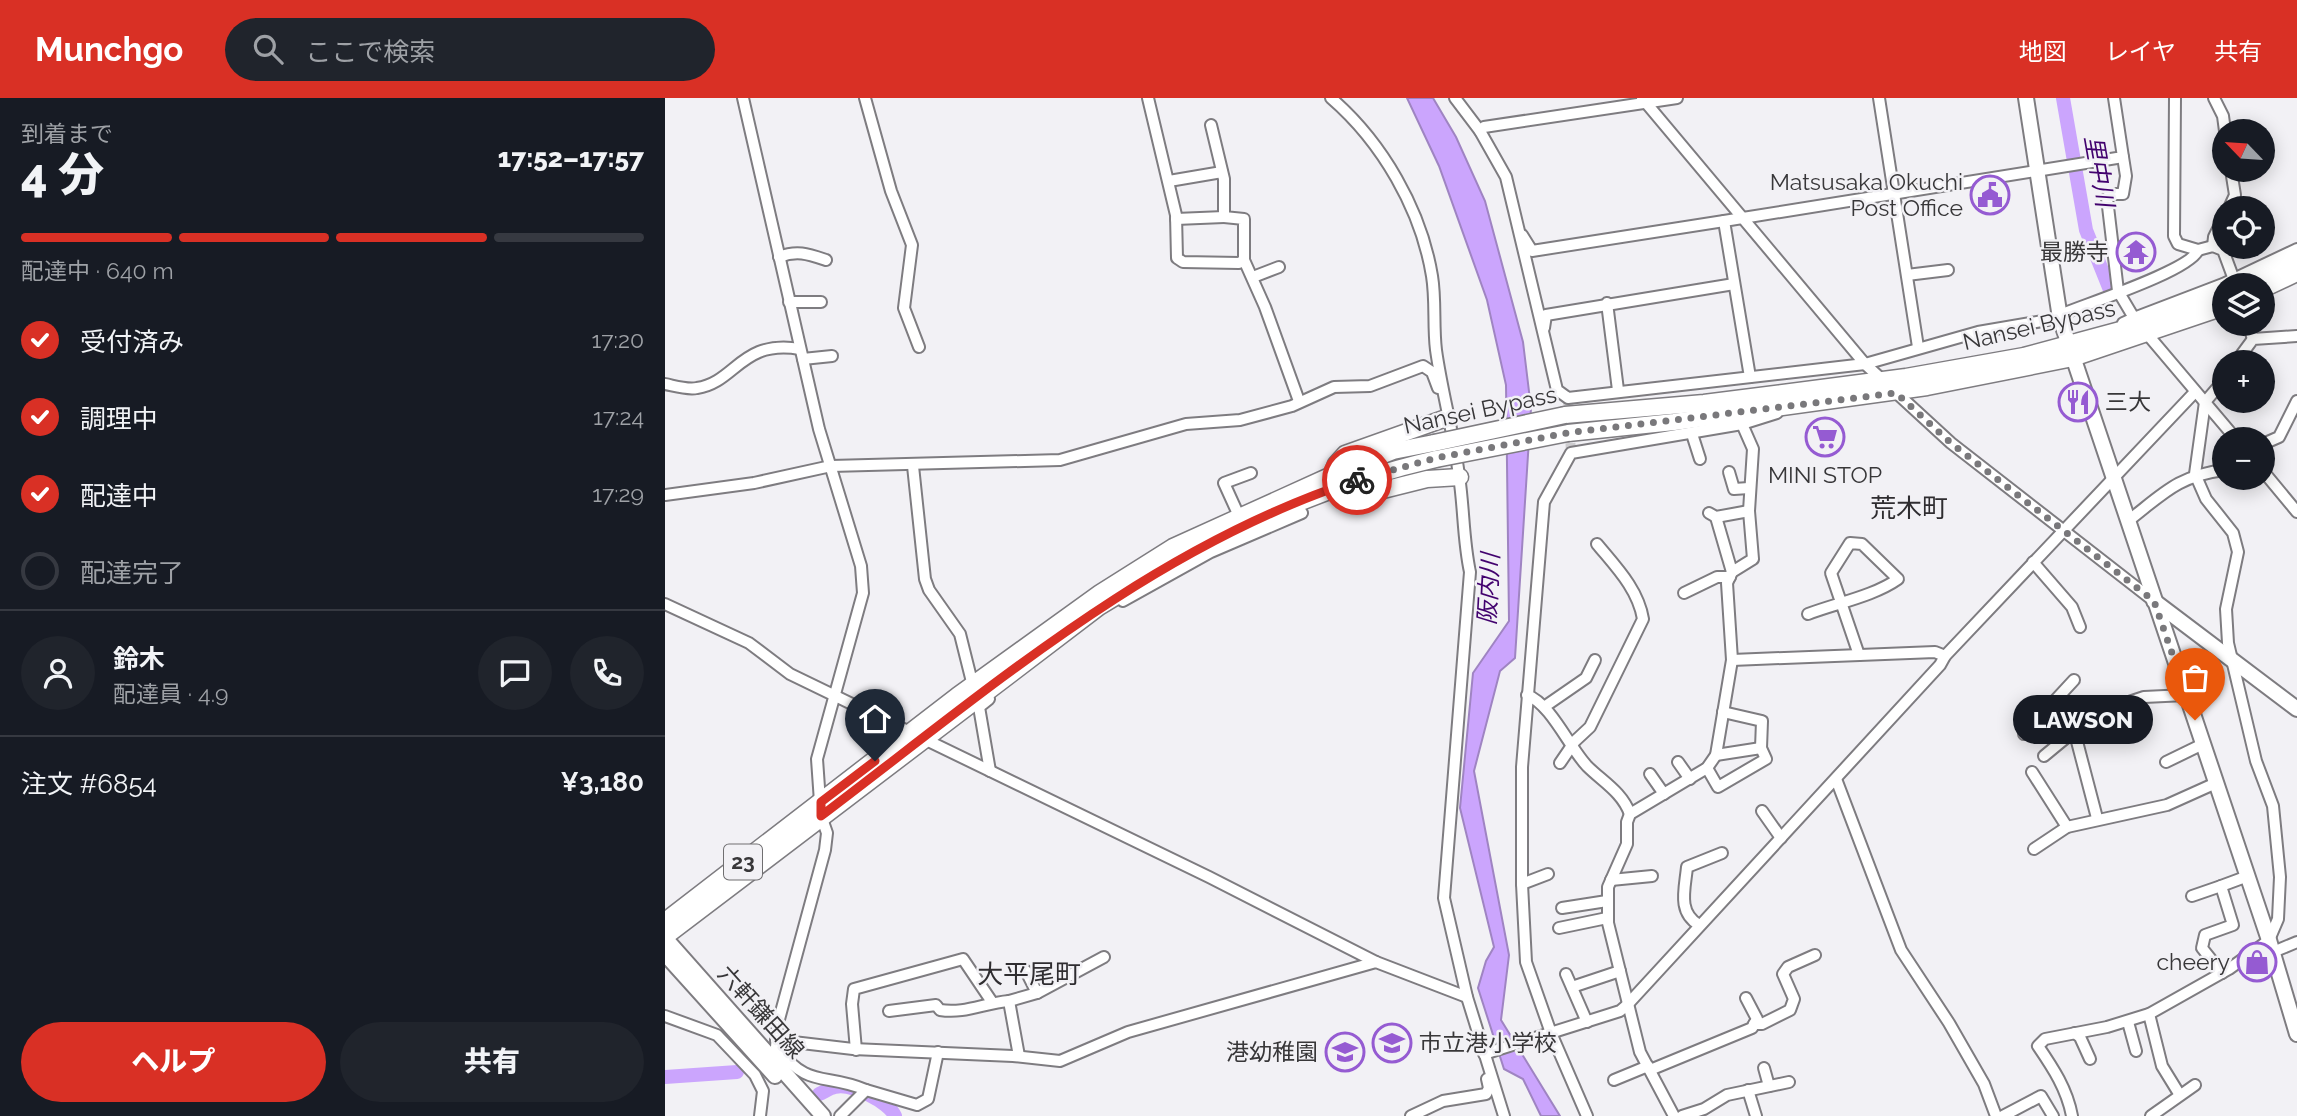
<!DOCTYPE html>
<html lang="ja">
<head>
<meta charset="utf-8">
<style>
  body { margin:0; font-family:Raleway,"Noto Sans JP",sans-serif; background:#20242c; color:#f1f3f6; height:100vh; display:flex; flex-direction:column; font-size:26px; white-space:nowrap }
  * { box-sizing:border-box; margin:0 }
  p { font-size:23px; color:#9ea1a6 }
  .icon { flex:none; width:38px; height:38px; fill:none; stroke:currentColor; stroke-width:2; stroke-linecap:round; stroke-linejoin:round }
  .map { position:relative; flex:1; overflow:hidden }
  .sheet { display:flex; flex-direction:column; background:#171b24; width:665px }
  .sheet>* { flex:none }
  .needle { width:46px; rotate:295deg }
  .controls { position:absolute; left:1547px; top:21px; display:grid; gap:14px }
  .controls a { display:grid; place-items:center; width:63px; height:63px; border-radius:50%; background:#171b24; box-shadow:0 4px 18px #0003; font-size:35px }
  .pin { position:absolute; display:grid; place-items:center; width:60px; height:60px; color:#fff; margin:-72px -30px; border-radius:50% 50% 50% 0; rotate:-45deg; box-shadow:0 0 7px #0007 }
  .pin .icon { rotate:45deg }
  .courier { position:absolute; display:grid; place-items:center; width:70px; height:70px; margin:-35px; border:5px solid #d93025; border-radius:50%; background:#fff; color:#222; box-shadow:0 2px 9px #0007 }
  .bubble { position:absolute; height:49px; border-radius:24px; background:#171b24; box-shadow:0 4px 18px #0003; font-size:23px; font-weight:800; line-height:49px; text-align:center }
  .summary em { font-style:normal; font-weight:800 }
  .summary div { display:flex; flex-direction:column-reverse }
  .summary { display:flex; align-items:center; justify-content:space-between; height:119px; padding:0 21px }
  h1 { font-size:46px; font-weight:800; line-height:52px }
  .bar { display:grid; grid-template-columns:repeat(4,1fr); gap:10px 7px; align-content:center; height:84px; padding:0 21px }
  .bar i { height:9px; border-radius:5px; background:#363941 }
  .bar .active { background:#d93025 }
  .bar p { grid-column:span 4 }
  .line { display:flex; align-items:center; gap:18px; padding:0 21px; border-top:2px solid #363941 }
  .line div { flex:1 }
  .round { display:grid; place-items:center; flex:none; width:74px; height:74px; border-radius:37px; background:#20242c }
  ol { padding:0 21px; list-style:none }
  li { display:flex; align-items:center; gap:21px; height:77px }
  li p { margin-inline-start:auto }
  li .icon { padding:7px; border-radius:50%; background:#d93025; color:#fff; stroke-width:4 }
  li:last-child { color:#9ea1a6 }
  li i { width:38px; height:38px; border:4px solid #363941; border-radius:50% }
  .cta { display:flex; gap:14px; margin-top:auto; padding:14px 21px }
  .cta a { flex:1; height:80px; border-radius:42px; background:#d93025; color:#fff; font-size:28px; font-weight:800; line-height:80px; text-align:center }
  .cta a+a { background:#20242c; color:#f1f3f6 }
  header { display:flex; align-items:center; gap:42px; box-sizing:border-box; height:98px; padding:0 35px; background:#d93025; color:#fff }
  header strong { font-size:33px }
  nav { display:flex; gap:38px; margin-inline-start:auto; font-size:24px }
  .search { width:490px; height:63px; background:#20242c; display:flex; align-items:center; gap:18px; box-sizing:border-box; padding:0 24px; border-radius:38px; color:#9ea1a6; font-size:26px }
  main { display:flex; flex:1; min-height:0 }
  .map>svg:first-child { display:block }
  .water { fill:#cba5fd; stroke:#9f84c2; stroke-width:2 }
  .lines { fill:none; stroke-linecap:round; stroke-linejoin:round }
  .river { stroke:#cba5fd; stroke-width:14 }
  .minor-tunnel { stroke:#cdcccf; stroke-width:10; stroke-dasharray:10 5; stroke-linecap:butt }
  .minor-casing { stroke:#7e7c80; stroke-width:14 }
  .major-casing { stroke:#7e7c80; stroke-width:18 }
  .highway-casing { stroke:#7e7c80; stroke-width:19 }
  .minor { stroke:#fff; stroke-width:10 }
  .major { stroke:#fff; stroke-width:14 }
  .highway { stroke:#fff; stroke-width:16 }
  .highway-bridge-casing { stroke:#7e7c80; stroke-width:19; stroke-linecap:butt }
  .highway-bridge { stroke:#fff; stroke-width:16 }
  .done { stroke:#79787b; stroke-width:7; stroke-dasharray:0 12.6 }
  .route { stroke:#d93025; stroke-width:9 }
  .labels { text-anchor:middle; stroke-width:5; stroke-linejoin:round; paint-order:stroke }
  .shield { fill:#f2f1f5; stroke:#706f71; stroke-width:2 }
  .shield-label { font-size:21px; font-weight:bold; fill:#383739 }
  .poi-label { font-size:23px; fill:#383739; stroke:#f2f1f5; text-anchor:end }
  .street-label { font-size:23px; fill:#383739; stroke:#f2f1f5 }
  .water-label { font-size:24px; font-style:italic; fill:#42026e; stroke:#f2f1f5 }
  .quarter-label { font-size:26px; fill:#2f2d30; stroke:#f2f1f5 }
</style>
</head>
<body>
<header>
<strong>Munchgo</strong>
<div class="search"><svg class="icon" aria-label="search" viewBox="0 0 24 24"><circle cx="10" cy="10" r="6"/><path d="M15 15l6 6"/></svg>ここで検索</div>
<nav><a>地図</a><a>レイヤ</a><a>共有</a></nav>
</header>
<main>
<section class="sheet">
<div class="summary"><div><h1>4 分</h1><p>到着まで</p></div><em>17:52–17:57</em></div>
<div class="bar"><i class="active"></i><i class="active"></i><i class="active"></i><i></i><p>配達中 · 640 m</p></div>
<ol>
<li><svg class="icon" aria-label="check" viewBox="0 0 24 24"><path d="M5 12l5 5 9-10"/></svg>受付済み<p>17:20</p></li>
<li><svg class="icon" aria-label="check" viewBox="0 0 24 24"><path d="M5 12l5 5 9-10"/></svg>調理中<p>17:24</p></li>
<li><svg class="icon" aria-label="check" viewBox="0 0 24 24"><path d="M5 12l5 5 9-10"/></svg>配達中<p>17:29</p></li>
<li><i></i>配達完了</li>
</ol>
<div class="line" style="height:126px"><a class="round"><svg class="icon" aria-label="person" viewBox="0 0 24 24"><circle cx="12" cy="8" r="4"/><path d="M4 21q1-7 8-7t8 7"/></svg></a><div><b>鈴木</b><p>配達員 · 4.9</p></div><a class="round"><svg class="icon" aria-label="chat" viewBox="0 0 24 24"><path d="M4 5h16v11H9l-5 4z"/></svg></a><a class="round"><svg class="icon" aria-label="phone" viewBox="0 0 24 24"><path d="M5 4h4l2 5-3 2q2 4 5 5l2-3 5 2v4C11 20 4 13 5 4z"/></svg></a></div>
<div class="line" style="height:91px"><div>注文 #6854</div><b>¥3,180</b></div>
<div class="cta"><a>ヘルプ</a><a>共有</a></div>
</section>
<div class="map">
<svg width="1632" height="1018" viewBox="0 0 1632 1018">
  <rect width="100%" height="100%" fill="#f2f1f5"/>
  <path class="water" d="M742 0H768L791 39 820 103 858 244 866 310 850 560 835 573 809 673 844 857 836 922 895 1018H876L858 981 839 971 813 890 821 863 829 849 795 710 808 575 844 523 841 287 822 202 774 68Z"/>
  <g class="lines">
    <g class="river">
      <path d="M1398 0 1421 132 1445 192"/>
      <path d="M0 979 72 974"/>
      <path d="M154 996C159 994 165 990 170 989 186 985 224 1004 230 1018"/>
    </g>
    <path class="minor-tunnel" d="M903 300 906 355"/>
    <defs>
      <g id="minor">
        <path d="M78 0 154 331 196 468 198 495 152 661 156 718 162 735 160 752 113 925 111 949C145 992 158 974 201 992"/>
        <path d="M200 0 226 93 247 147 239 210 254 249"/>
        <path d="M483 0 511 117 512 160 518 164 574 165 579 162"/>
        <path d="M666 0C717 44 756 111 767 178 771 202 768 228 771 252 777 295 789 336 794 378 799 410 798 442 805 474L779 800 802 899 839 1018"/>
        <path d="M790 0 815 33 841 79 892 292 903 300 1200 266 1313 234 1395 220 1400 215C1424 205 1526 172 1533 152"/>
        <path d="M977 0 1200 266 1286 345 1489 503"/>
        <path d="M1214 0 1253 249"/>
        <path d="M1510 0 1509 138 1513 146 1533 152 1548 148 1558 152 1571 187"/>
        <path d="M1549 0 1558 18 1560 33"/>
        <path d="M546 27 559 81V119L579 121V162L600 209 634 303"/>
        <path d="M815 33 819 29 1012 0"/>
        <path d="M1458 59 1461 78 1458 96H1445L1442 100 1453 193 1469 220 1458 225"/>
        <path d="M504 83 557 74"/>
        <path d="M1564 110 1570 97 1566 72"/>
        <path d="M511 121 559 119"/>
        <path d="M857 137 867 153 1059 123"/>
        <path d="M1548 148 1549 139 1559 119"/>
        <path d="M114 159C132 152 143 156 161 162"/>
        <path d="M1242 177 1283 172"/>
        <path d="M588 179 614 169"/>
        <path d="M124 204H156"/>
        <path d="M942 205 953 292"/>
        <path d="M1469 220 1558 186 1632 151"/>
        <path d="M1583 226 1588 241"/>
        <path d="M879 230 881 217 1069 186"/>
        <path d="M1483 237 1571 341"/>
        <path d="M138 261 167 258"/>
        <path d="M1571 264 1588 241 1632 238"/>
        <path d="M1085 279 1059 123 1458 59 1449 0"/>
        <path d="M0 286C10 288 22 292 32 290 71 284 76 241 135 251"/>
        <path d="M1027 336 1035 361"/>
        <path d="M1598 346 1614 339 1632 303"/>
        <path d="M248 368 260 481 264 492 295 536 306 580"/>
        <path d="M1598 373 1632 414"/>
        <path d="M1064 374 1069 391 1084 390"/>
        <path d="M0 397 89 385 166 368 395 362 521 326 575 322 627 308 669 289 705 288 758 268 767 274 773 290"/>
        <path d="M1044 415 1051 419 1084 413"/>
        <path d="M574 418 559 385 586 375"/>
        <path d="M1051 419 1067 474"/>
        <path d="M1463 423C1499 395 1513 378 1559 372"/>
        <path d="M1368 464 1407 509 1415 529"/>
        <path d="M1019 495 1052 479H1065"/>
        <path d="M458 503 546 454 637 415"/>
        <path d="M0 506 84 545 125 576 544 779 711 864"/>
        <path d="M1143 516C1172 505 1209 498 1233 481L1197 446 1185 445 1166 475 1194 557"/>
        <path d="M1067 562 1270 554 1280 558"/>
        <path d="M862 597C886 606 904 649 922 668 938 684 957 694 965 716"/>
        <path d="M324 601 314 609 325 673"/>
        <path d="M879 609 921 580 930 562"/>
        <path d="M1383 610 1409 632 1432 720"/>
        <path d="M1359 636 1409 582"/>
        <path d="M1051 657 1096 650"/>
        <path d="M1379 658 1431 615 1479 599 1521 597"/>
        <path d="M1013 664 1025 681"/>
        <path d="M1501 664 1538 646"/>
        <path d="M895 665 910 643 925 629 978 521C973 491 951 469 932 446"/>
        <path d="M1042 670 1053 689 1101 661 1096 650 1097 623 1058 614"/>
        <path d="M1367 674 1402 729"/>
        <path d="M985 676 999 696"/>
        <path d="M1171 681 1236 852 1284 925 1319 986 1331 1018"/>
        <path d="M1097 713 1116 740"/>
        <path d="M1369 751 1402 729 1502 707 1551 685"/>
        <path d="M946 782 987 778"/>
        <path d="M857 786 883 776"/>
        <path d="M1527 798 1556 788"/>
        <path d="M897 810 942 803"/>
        <path d="M1034 827C1012 814 1020 791 1022 769L1057 755"/>
        <path d="M894 830 942 820"/>
        <path d="M1608 854 1632 844"/>
        <path d="M361 873 372 895"/>
        <path d="M1557 875 1537 850 1540 837 1568 827 1556 788 1583 778"/>
        <path d="M901 876 922 924"/>
        <path d="M907 889 955 873"/>
        <path d="M344 903 372 895 439 859"/>
        <path d="M224 913 271 907 275 912C300 916 319 905 344 903L354 958"/>
        <path d="M1484 916 1497 968 1513 994"/>
        <path d="M0 918 52 937 90 977 98 993 95 1018"/>
        <path d="M1463 924 1471 953"/>
        <path d="M1089 926H1097L1125 912 1129 901 1118 876 1123 869 1150 857"/>
        <path d="M1410 935 1415 939 1425 961"/>
        <path d="M111 942 188 951 348 958 395 963 463 934 711 864 802 899"/>
        <path d="M191 952 187 906 189 891 298 861 327 904"/>
        <path d="M819 956 955 913 962 907 1275 567 1280 558 1530 294"/>
        <path d="M1099 970 1104 988"/>
        <path d="M985 972 1087 930 1092 921 1081 900"/>
        <path d="M949 982 983 968"/>
        <path d="M1083 992 1091 1018"/>
        <path d="M175 1018 201 992 252 1007 263 1001 273 954"/>
        <path d="M746 1018 778 1003 821 996 824 990 822 981"/>
        <path d="M922 1018 886 935 861 864 857 786V669L879 404 906 355 1077 326"/>
        <path d="M1009 1018 975 954 943 825V789L962 746V724L965 716 1042 670 1051 657 1067 562 1062 485 1067 474 1088 461 1084 413 1088 351 1077 326 1112 315"/>
        <path d="M1017 1018 1039 1011 1062 997 1124 984"/>
        <path d="M1338 1018 1376 998 1388 1018"/>
        <path d="M1407 1018C1402 991 1388 970 1373 948L1380 941 1442 929 1484 916 1564 871 1596 848 1604 842 1613 821 1615 779 1608 708 1591 663 1563 545 1561 511 1573 454 1568 435 1541 401 1530 376 1540 304 1559 282"/>
        <path d="M1486 1018 1530 987"/>
      </g>
      <g id="major">
        <path d="M1361 0 1395 220 1604 842 1632 936"/>
        <path d="M1489 503 1632 611"/>
        <path d="M0 840 158 1018"/>
        <path d="M0 856 110 978"/>
      </g>
      <g id="highway">
        <path d="M1577 187 1632 161"/>
        <path d="M1598 191 1632 175"/>
        <path d="M900 317 1039 305 1241 279 1359 258 1474 227 1559 195"/>
        <path d="M903 335 1009 324 1262 289 1408 260 1559 209"/>
        <path d="M667 377 671 366 680 356 784 319"/>
        <path d="M676 388 682 395 694 398 762 381 795 379"/>
        <path d="M0 823 292 598 435 495 508 449 667 377 728 353 769 345"/>
        <path d="M0 839 434 509C539 444 651 388 771 361"/>
      </g>
    </defs>
    <use href="#minor" class="minor-casing"/>
    <use href="#major" class="major-casing"/>
    <use href="#highway" class="highway-casing"/>
    <use href="#minor" class="minor"/>
    <use href="#major" class="major"/>
    <use href="#highway" class="highway"/>
    <defs>
      <g id="highway-bridge">
        <path d="M769 345 900 317"/>
        <path d="M771 361 903 335"/>
      </g>
    </defs>
    <use href="#highway-bridge" class="highway-bridge-casing"/>
    <use href="#highway-bridge" class="highway-bridge"/>
  </g>
  <g class="lines">
    <path class="done" d="M692 382 771 360 902 335 1231 295 1286 345 1489 503 1530 622"/>
    <path class="route" d="M210 663 156 704V718C324 591 488 448 692 382"/>
  </g>
  <defs>
    <symbol id="civic-ring" viewBox="-11 -11 22 22"><circle r="9.5" fill="#f2f1f5" stroke="#955bd2" stroke-width="1.5"/><path d="M-.6-6.5H3V-4.5H.6V-3L4-1V1h2V6H-6V1h2V-1L-.6-3ZM-1.2 2.5V6h2.4V2.5Z" fill="#955bd2"/></symbol>
    <symbol id="temple-ring" viewBox="-11 -11 22 22"><circle r="9.5" fill="#f2f1f5" stroke="#955bd2" stroke-width="1.5"/><path d="M0-6L5-2H3V0L6.5 2.5H4V6H1.5V3h-3V6H-4V2.5H-6.5L-3 0V-2H-5Z" fill="#955bd2"/></symbol>
    <symbol id="restaurant-ring" viewBox="-11 -11 22 22"><circle r="9.5" fill="#f2f1f5" stroke="#955bd2" stroke-width="1.5"/><path d="M-5-6h1v4h1v-4h1v4h1v-4h1v5L-1.5 .5V6h-2V.5L-5-1ZM5-6V6H3V1.5H1.5Q1.5-4 5-6Z" fill="#955bd2"/></symbol>
    <symbol id="supermarket-ring" viewBox="-11 -11 22 22"><circle r="9.5" fill="#f2f1f5" stroke="#955bd2" stroke-width="1.5"/><path d="M-6-5.5h2.5l.6 2H6L4.5 2H-2.5L-4.4-4H-6ZM-1.5 3.2a1.3 1.3 0 1 0 .1 0ZM3 3.2a1.3 1.3 0 1 0 .1 0Z" fill="#955bd2"/></symbol>
    <symbol id="shop-ring" viewBox="-11 -11 22 22"><circle r="9.5" fill="#f2f1f5" stroke="#955bd2" stroke-width="1.5"/><path d="M-5-2.5h2.3a2.7 3.5 0 0 1 5.4 0H5L5.5 6h-11ZM-1.5-2.5h3a1.5 2.3 0 0 0-3 0Z" fill="#955bd2"/></symbol>
    <symbol id="school-ring" viewBox="-11 -11 22 22"><circle r="9.5" fill="#f2f1f5" stroke="#955bd2" stroke-width="1.5"/><path d="M0-5L7-2L0 1L-7-2ZM-4 1L0 2.5L4 1V4Q0 6-4 4Z" fill="#955bd2"/></symbol>
  </defs>
  <g fill-rule="evenodd">
    <use href="#civic-ring" x="1303" y="75" width="44" height="44"/>
    <use href="#temple-ring" x="1449" y="132" width="44" height="44"/>
    <use href="#restaurant-ring" x="1391" y="282" width="44" height="44"/>
    <use href="#supermarket-ring" x="1138" y="317" width="44" height="44"/>
    <use href="#shop-ring" x="1570" y="842" width="44" height="44"/>
    <use href="#school-ring" x="705" y="923" width="44" height="44"/>
    <use href="#school-ring" x="658" y="932" width="44" height="44"/>
  </g>
  <g class="labels">
    <rect class="shield" x="59" y="746.5" width="38" height="35" rx="5"/>
    <g class="shield-label">
      <text x="78" y="771">23</text>
    </g>
    <g class="poi-label">
      <text x="1298" y="92">Matsusaka Okuchi<tspan x="1298" dy="26">Post Office</tspan></text>
      <text x="1444" y="162">最勝寺</text>
      <text x="1440" y="312" text-anchor="start">三大</text>
      <text x="1160" y="385" text-anchor="middle">MINI STOP</text>
      <text x="1565" y="872">cheery</text>
      <text x="754" y="953" text-anchor="start">市立港小学校</text>
      <text x="653" y="962">港幼稚園</text>
    </g>
    <g class="street-label">
      <text transform="translate(1374 227) rotate(-13)" y="8">Nansei Bypass</text>
      <text transform="translate(815 312) rotate(-12)" y="8">Nansei Bypass</text>
      <text transform="translate(96 914) rotate(48)" y="8">六軒鎌田線</text>
    </g>
    <g class="water-label">
      <text transform="translate(1434 73) rotate(80)" y="8">里中川</text>
      <text transform="translate(824 491) rotate(-87)" y="8">阪内川</text>
    </g>
    <g class="quarter-label">
      <text x="1244" y="419">荒木町</text>
      <text x="364" y="885">大平尾町</text>
    </g>
  </g>
</svg>
<div class="controls">
<a><svg class="needle" viewBox="-14 -14 28 28"><path d="M0-13l5 13h-10z" fill="#e53935"/><path d="M0 13l5-13h-10z" fill="#9ea1a6"/></svg></a>
<a><svg class="icon" aria-label="locate" viewBox="0 0 24 24"><circle cx="12" cy="12" r="6"/><path d="M12 2v4M12 18v4M2 12h4M18 12h4"/></svg></a>
<a><svg class="icon" aria-label="layers" viewBox="0 0 24 24"><path d="M12 4l9 5-9 5-9-5zM3 14l9 5 9-5"/></svg></a>
<a>+</a>
<a>−</a>
</div>
<div class="pin" style="left:1530px;top:622px;background:#ea580c"><svg class="icon" aria-label="bag" viewBox="0 0 24 24"><path d="M5 8h14l-1 12H6zM9 8a3 3 0 0 1 6 0"/></svg></div>
<div class="pin" style="left:210px;top:663px;background:#1f2937"><svg class="icon" aria-label="home" viewBox="0 0 24 24"><path d="M3 11l9-7 9 7M6 9v11h12V9"/></svg></div>
<div class="courier" style="left:692px;top:382px"><svg class="icon" aria-label="bike" viewBox="0 0 24 24"><circle cx="6" cy="16" r="4"/><circle cx="18" cy="16" r="4"/><path d="M6 16l4-8h5l3 8M10 8l3 8H6M13 5h3"/></svg></div>
<div class="bubble" style="left:1348px;top:597px;width:140px">LAWSON</div>
</div>
</main>
</body>
</html>
